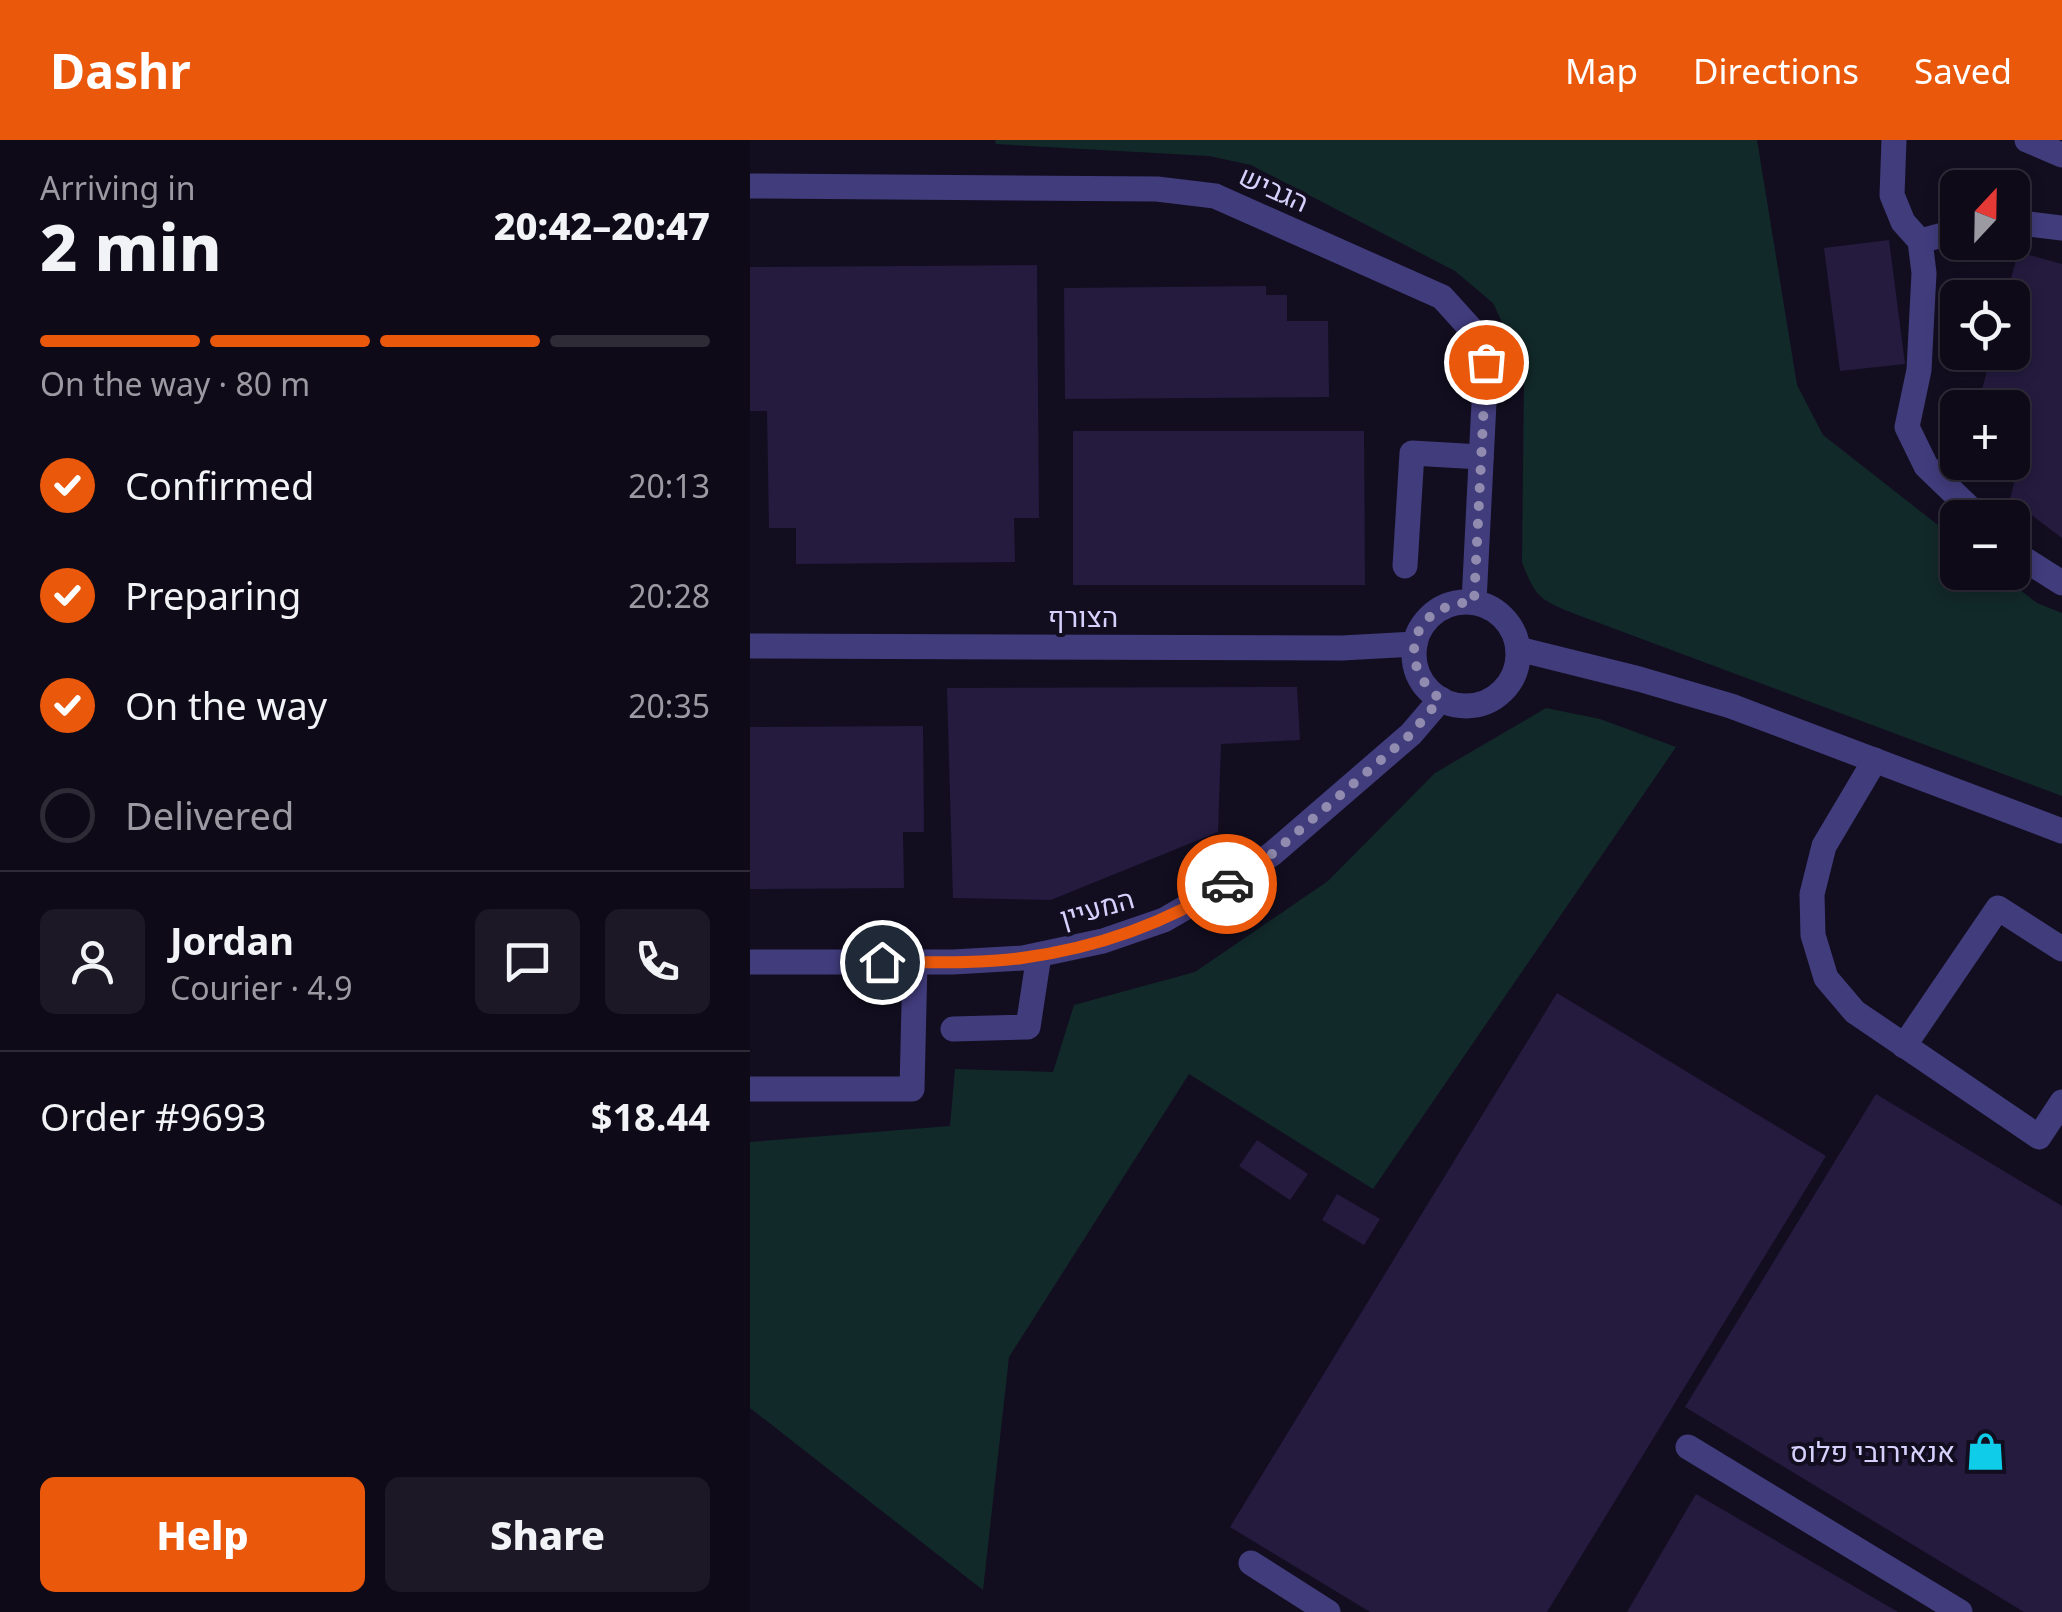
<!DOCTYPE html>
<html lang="en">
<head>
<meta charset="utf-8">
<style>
  body { margin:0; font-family:"Noto Sans",Heebo,sans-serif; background:#1c1825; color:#f1f3f6; height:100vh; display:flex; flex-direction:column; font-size:38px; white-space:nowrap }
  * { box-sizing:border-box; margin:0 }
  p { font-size:32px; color:#9b9aa2 }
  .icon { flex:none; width:55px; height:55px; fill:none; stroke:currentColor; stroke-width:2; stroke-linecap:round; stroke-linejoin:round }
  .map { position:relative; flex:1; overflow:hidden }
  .side { display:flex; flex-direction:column; background:#0e0a18; width:750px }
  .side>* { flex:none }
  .needle { width:65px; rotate:22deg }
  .buttons { position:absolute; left:1190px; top:30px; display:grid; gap:20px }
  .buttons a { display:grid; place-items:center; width:90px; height:90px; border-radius:15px; background:#0e0a18; box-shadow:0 5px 15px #0003,0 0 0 2px #2e2b37; font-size:50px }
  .pin { position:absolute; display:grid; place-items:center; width:85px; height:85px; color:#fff; margin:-42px; border:5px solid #fff; border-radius:50%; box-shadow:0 2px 10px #0007 }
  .courier { position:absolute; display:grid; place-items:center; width:100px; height:100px; margin:-50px; border:8px solid #ea580c; border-radius:50%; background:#fff; color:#222; box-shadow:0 2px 12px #0007 }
  .head em { font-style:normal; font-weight:800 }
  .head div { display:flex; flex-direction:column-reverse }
  .head { display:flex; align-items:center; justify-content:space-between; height:170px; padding:0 40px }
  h1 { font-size:65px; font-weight:800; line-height:75px }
  .bar { display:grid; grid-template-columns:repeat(4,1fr); gap:15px 10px; align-content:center; height:120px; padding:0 40px }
  .bar i { height:12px; border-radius:8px; background:#2e2b37 }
  .bar .on { background:#ea580c }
  .bar p { grid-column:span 4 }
  .line { display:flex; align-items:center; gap:25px; padding:0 40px; border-top:2px solid #2e2b37 }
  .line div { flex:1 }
  .round { display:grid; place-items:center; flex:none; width:105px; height:105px; border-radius:15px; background:#1c1825 }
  ol { padding:0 40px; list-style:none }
  li { display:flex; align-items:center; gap:30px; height:110px }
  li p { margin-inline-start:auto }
  li .icon { padding:10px; border-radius:50%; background:#ea580c; color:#fff; stroke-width:4 }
  li:last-child { color:#9b9aa2 }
  li i { width:55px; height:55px; border:5px solid #2e2b37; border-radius:50% }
  .cta { display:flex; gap:20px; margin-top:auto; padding:20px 40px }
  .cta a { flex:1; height:115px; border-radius:15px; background:#ea580c; color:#fff; font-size:40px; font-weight:800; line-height:115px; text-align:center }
  .cta a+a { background:#1c1825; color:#f1f3f6 }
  header { display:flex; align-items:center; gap:60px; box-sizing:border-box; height:140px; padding:0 50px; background:#ea580c; color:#fff }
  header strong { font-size:48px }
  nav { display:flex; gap:55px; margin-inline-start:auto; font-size:35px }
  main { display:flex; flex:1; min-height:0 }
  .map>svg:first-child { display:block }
  .green { fill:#122929 }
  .building { fill:#241b3f }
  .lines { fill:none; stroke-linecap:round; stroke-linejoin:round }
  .minor { stroke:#413c7c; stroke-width:25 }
  .done { stroke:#918caf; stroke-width:10; stroke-dasharray:0 18 }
  .route { stroke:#ea580c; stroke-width:12 }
  .labels { text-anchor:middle; stroke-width:8; stroke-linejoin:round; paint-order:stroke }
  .street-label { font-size:28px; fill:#d6d0fc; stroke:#120e20 }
  .poi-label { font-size:28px; fill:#d6d0fc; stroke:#120e20; text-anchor:end }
</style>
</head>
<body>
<header>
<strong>Dashr</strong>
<nav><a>Map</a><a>Directions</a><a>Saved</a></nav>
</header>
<main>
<section class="side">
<div class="head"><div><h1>2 min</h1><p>Arriving in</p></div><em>20:42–20:47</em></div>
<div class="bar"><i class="on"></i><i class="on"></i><i class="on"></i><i></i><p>On the way · 80 m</p></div>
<ol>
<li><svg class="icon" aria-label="check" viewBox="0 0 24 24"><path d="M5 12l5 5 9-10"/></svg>Confirmed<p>20:13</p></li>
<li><svg class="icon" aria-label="check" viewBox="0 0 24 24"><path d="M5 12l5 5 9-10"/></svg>Preparing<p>20:28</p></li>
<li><svg class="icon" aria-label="check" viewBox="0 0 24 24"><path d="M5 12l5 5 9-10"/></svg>On the way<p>20:35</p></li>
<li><i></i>Delivered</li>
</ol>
<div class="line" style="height:180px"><a class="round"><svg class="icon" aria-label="person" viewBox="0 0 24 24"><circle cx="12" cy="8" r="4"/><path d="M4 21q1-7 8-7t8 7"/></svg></a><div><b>Jordan</b><p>Courier · 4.9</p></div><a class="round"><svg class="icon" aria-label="chat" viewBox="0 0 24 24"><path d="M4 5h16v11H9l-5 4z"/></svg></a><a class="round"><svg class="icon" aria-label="phone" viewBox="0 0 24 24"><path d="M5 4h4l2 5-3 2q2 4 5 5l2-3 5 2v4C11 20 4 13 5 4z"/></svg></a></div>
<div class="line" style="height:130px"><div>Order #9693</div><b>$18.44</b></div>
<div class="cta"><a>Help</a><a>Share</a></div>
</section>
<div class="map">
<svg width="1312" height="1472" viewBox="0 0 1312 1472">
  <rect width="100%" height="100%" fill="#120e20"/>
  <g class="green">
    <path d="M245 0H1007L1047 245 1073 295 1207 400 1208 432 1248 433 1287 463 1312 473V656L825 474C790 460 785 457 772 422L774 238 766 212 743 163 705 131 501 25 459 16 246 4Z"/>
    <path d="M796 568 850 579 926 607 623 1049 439 934 259 1217 233 1450 0 1268V1002L200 986 205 929 303 932 324 865 445 832 578 741 685 633Z"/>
  </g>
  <g class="building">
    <path d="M1139 100 1155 224 1090 231 1074 108Z"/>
    <path d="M1268 112 1312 124V398L1260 359 1268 327 1255 324 1262 322V268H1227L1242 212H1262V158H1256Z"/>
    <path d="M287 125 289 378H264L265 422 46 424V388H19L17 271H0V127Z"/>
    <path d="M516 146V155H537V181H578L579 257 315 259 314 148Z"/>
    <path d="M323 291H614L615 445H323Z"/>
    <path d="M547 547 550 600 471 604 468 692 301 760 203 758 197 548Z"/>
    <path d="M173 586 174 692H153L154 748 0 749V587Z"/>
    <path d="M807 853 1076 1016 797 1472H620L480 1387Z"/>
    <path d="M1126 954 1312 1066V1472H1274L935 1267Z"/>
    <path d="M507 1000 558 1034 540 1060 489 1026Z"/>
    <path d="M587 1054 630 1079 614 1105 572 1080Z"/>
    <path d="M946 1354 1148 1472H877Z"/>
  </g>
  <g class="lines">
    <g class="minor">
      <path d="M1144 0 1142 55 1153 82 1170 101 1174 133 1169 230 1157 287 1176 326 1230 378"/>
      <path d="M1277 0 1312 15"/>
      <path d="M0 46 407 49 465 56 692 157 721 189 736 222 724 462"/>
      <path d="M1262 82 1312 88"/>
      <path d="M1170 101 1208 91"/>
      <path d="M1262 408 1274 419 1312 443"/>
      <path d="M655 426 662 313 731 317"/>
      <circle cx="716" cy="514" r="52"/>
      <path d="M0 506 592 508 665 504"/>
      <path d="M768 509 889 539 981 566 1312 691"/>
      <path d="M1125 620 1074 706 1062 754 1063 795 1076 838 1105 872 1289 997 1312 962"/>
      <path d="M0 822H203L273 818 353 801 414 780 466 750 522 714 661 594 691 559"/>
      <path d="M203 889 278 887 289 815"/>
      <path d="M1154 906 1248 768 1312 809"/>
      <path d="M0 949H162L165 822"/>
      <path d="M938 1307 1210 1472"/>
      <path d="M501 1423 578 1472"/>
    </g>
  </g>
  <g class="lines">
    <path class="done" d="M477 744 522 714 661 594 690 559C643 520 663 463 724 462L736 222"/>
    <path class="route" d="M132 822C178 822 226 824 272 818 345 808 415 784 477 744"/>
  </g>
  <defs>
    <symbol id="shop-bare" viewBox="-9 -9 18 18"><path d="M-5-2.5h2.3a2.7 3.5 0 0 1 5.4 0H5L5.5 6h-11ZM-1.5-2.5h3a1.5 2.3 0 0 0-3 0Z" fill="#0fcce9" stroke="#120e20" stroke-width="2.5" paint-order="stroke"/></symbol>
  </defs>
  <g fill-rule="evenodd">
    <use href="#shop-bare" x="1208" y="1284" width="55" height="55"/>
  </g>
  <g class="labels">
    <g class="street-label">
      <text transform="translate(524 49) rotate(24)" y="10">הגביש</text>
      <text x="333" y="487">הצורף</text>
      <text transform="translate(347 768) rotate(-16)" y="10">המעיין</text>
    </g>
    <g class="poi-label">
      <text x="1205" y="1322">אנאירובי פלוס</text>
    </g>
  </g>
</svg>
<div class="buttons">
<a><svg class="needle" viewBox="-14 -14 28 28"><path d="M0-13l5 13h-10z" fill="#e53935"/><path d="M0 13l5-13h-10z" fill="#9b9aa2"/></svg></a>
<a><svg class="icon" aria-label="locate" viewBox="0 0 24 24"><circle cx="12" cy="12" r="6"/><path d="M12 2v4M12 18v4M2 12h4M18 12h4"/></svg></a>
<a>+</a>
<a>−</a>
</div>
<div class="pin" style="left:736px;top:222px;background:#ea580c"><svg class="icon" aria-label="bag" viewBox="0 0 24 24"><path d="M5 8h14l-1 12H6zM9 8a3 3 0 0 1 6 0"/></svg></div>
<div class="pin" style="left:132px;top:822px;background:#1f2937"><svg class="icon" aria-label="home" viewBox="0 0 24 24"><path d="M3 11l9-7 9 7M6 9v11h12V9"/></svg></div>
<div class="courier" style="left:477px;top:744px"><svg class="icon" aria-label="car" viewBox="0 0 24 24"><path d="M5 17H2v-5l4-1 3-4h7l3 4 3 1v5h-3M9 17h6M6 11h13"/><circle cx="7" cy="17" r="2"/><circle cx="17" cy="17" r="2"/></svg></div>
</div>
</main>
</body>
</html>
